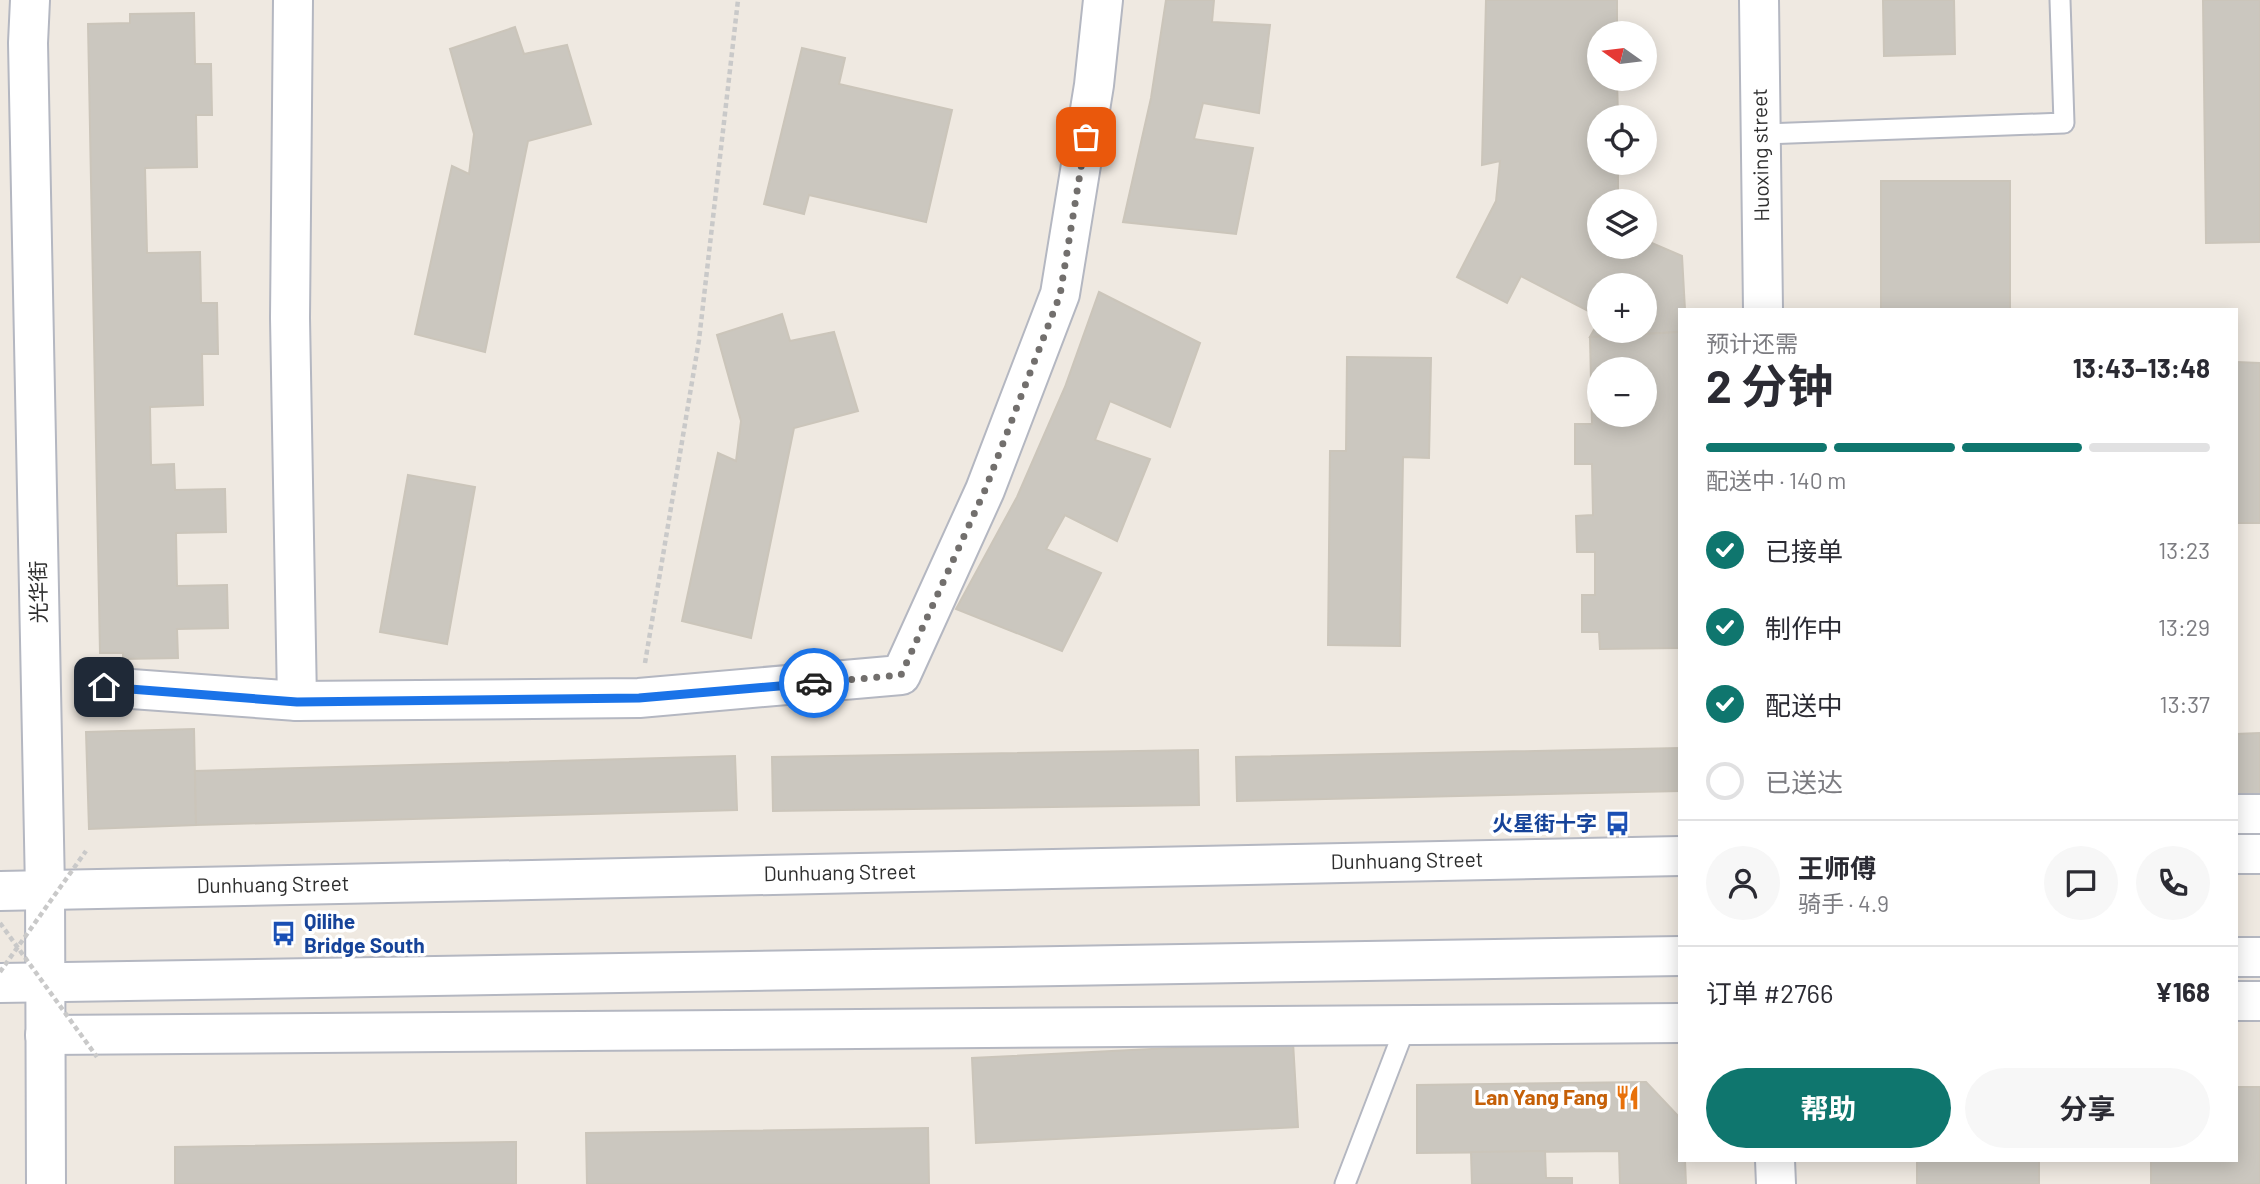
<!DOCTYPE html>
<html lang="zh">
<head>
<meta charset="utf-8">
<style>
  body { margin:0; font-family:Barlow,"Noto Sans SC",sans-serif; background:#f7f7f7; color:#2b2b33; height:100vh; display:flex; flex-direction:column; font-size:26px; white-space:nowrap }
  * { box-sizing:border-box; margin:0 }
  p { font-size:23px; color:#7c7c81 }
  .icon { flex:none; width:38px; height:38px; fill:none; stroke:currentColor; stroke-width:2; stroke-linecap:round; stroke-linejoin:round }
  .map { position:relative; flex:1; overflow:hidden }
  .side { position:absolute; left:1678px; top:308px; width:560px; height:854px; display:flex; flex-direction:column; background:#fff; border-radius:0px; box-shadow:0 4px 18px #0003 }
  .side>* { flex:none }
  .needle { width:46px; rotate:284deg }
  .buttons { position:absolute; left:1587px; top:21px; display:grid; gap:14px }
  .buttons a { display:grid; place-items:center; width:70px; height:70px; border-radius:50%; background:#fff; box-shadow:0 4px 18px #0003; font-size:35px }
  .pin { position:absolute; display:grid; place-items:center; width:60px; height:60px; color:#fff; margin:-30px; border-radius:14px; box-shadow:0 4px 10px #0006 }
  .courier { position:absolute; display:grid; place-items:center; width:70px; height:70px; margin:-35px; border:5px solid #1a73e8; border-radius:50%; background:#fff; color:#222; box-shadow:0 2px 9px #0007 }
  .headline em { font-style:normal; font-weight:700 }
  .headline div { display:flex; flex-direction:column-reverse }
  .headline { display:flex; align-items:center; justify-content:space-between; height:119px; padding:0 28px }
  h1 { font-size:46px; font-weight:700; line-height:52px }
  .bar { display:grid; grid-template-columns:repeat(4,1fr); gap:10px 7px; align-content:center; height:84px; padding:0 28px }
  .bar i { height:9px; border-radius:5px; background:#e1e1e2 }
  .bar .on { background:#0f766e }
  .bar p { grid-column:span 4 }
  .line { display:flex; align-items:center; gap:18px; padding:0 28px; border-top:2px solid #e1e1e2 }
  .line div { flex:1 }
  .round { display:grid; place-items:center; flex:none; width:74px; height:74px; border-radius:37px; background:#f7f7f7 }
  ol { padding:0 28px; list-style:none }
  li { display:flex; align-items:center; gap:21px; height:77px }
  li p { margin-inline-start:auto }
  li .icon { padding:7px; border-radius:50%; background:#0f766e; color:#fff; stroke-width:4 }
  li:last-child { color:#7c7c81 }
  li i { width:38px; height:38px; border:4px solid #e1e1e2; border-radius:50% }
  .button { display:flex; gap:14px; margin-top:auto; padding:14px 28px }
  .button a { flex:1; height:80px; border-radius:42px; background:#0f766e; color:#fff; font-size:28px; font-weight:700; line-height:80px; text-align:center }
  .button a+a { background:#f7f7f7; color:#2b2b33 }
  .map>svg:first-child { display:block }
  .building { fill:#cbc7bf; stroke:#cbc5ba; stroke-width:2; fill-rule:evenodd }
  .lines { fill:none; stroke-linecap:round; stroke-linejoin:round }
  .lane-casing { stroke:#b4b7c1; stroke-width:23 }
  .street-casing { stroke:#b4b7c1; stroke-width:42 }
  .secondary-casing { stroke:#b4b7c1; stroke-width:42 }
  .path { stroke:#c9c9c9; stroke-width:4.5; stroke-dasharray:5 3.5; stroke-linecap:butt }
  .lane { stroke:#fff; stroke-width:19 }
  .street { stroke:#fff; stroke-width:38 }
  .secondary { stroke:#fff; stroke-width:38 }
  .path-bridge { stroke:#c9c9c9; stroke-width:4.5; stroke-dasharray:5 3.5; stroke-linecap:butt }
  .done { stroke:#726f6d; stroke-width:7; stroke-dasharray:0 12.6 }
  .route { stroke:#1a73e8; stroke-width:9 }
  .labels { text-anchor:middle; stroke-width:7; stroke-linejoin:round; paint-order:stroke }
  .street-label { font-size:21px; fill:#2e2e2e; stroke:#fff }
  .transit-label { font-size:21px; font-weight:bold; fill:#164399; stroke:#fff; text-anchor:end }
  .food-label { font-size:21px; font-weight:bold; fill:#c56008; stroke:#fff; text-anchor:end }
</style>
</head>
<body>
<div class="map">
<svg width="2260" height="1184" viewBox="0 0 2260 1184">
  <rect width="100%" height="100%" fill="#efe9e1"/>
  <g class="building">
    <path d="M1166 0H1214L1212 22 1270 25 1259 113 1203 103 1194 139 1253 148 1236 234 1123 222 1151 98Z"/>
    <path d="M1486 0H1617V33H1600V79H1617L1618 117H1600V163H1618V201H1600V247H1645V240L1682 256 1685 310H1680V332L1590 337 1600 319V331H1645V285H1600V317L1521 276 1507 303 1457 277 1496 201 1500 161 1482 165Z"/>
    <path d="M1883 0H1954L1955 54 1884 56Z"/>
    <path d="M2203 0H2260V242L2206 243Z"/>
    <path d="M194 13 195 64H211L212 115H196L197 167 145 168 147 253 200 252 201 303H217L218 354H202L203 405 150 407 151 465 174 464 175 490 225 489 226 532 176 533 177 586 227 585 228 628 177 629 178 658 123 659V653H100L88 24 130 23V14Z"/>
    <path d="M515 27 524 54 567 45 591 124 528 141 485 352 415 334 452 166 469 174 474 134 450 49Z"/>
    <path d="M802 48 845 58 839 84 952 110 926 222 809 195 804 214 764 204Z"/>
    <rect x="1881" y="181" width="129" height="129"/>
    <path d="M1099 292 1200 343 1170 427 1110 401 1095 440 1150 459 1117 541 1065 515 1046 549 1101 573 1062 651 956 609 1017 497 1065 387Z"/>
    <path d="M782 314 790 341 834 332 858 411 794 428 751 638 682 621 718 453 736 461 741 421 717 335Z"/>
    <path d="M1680 332V648L1600 649 1599 632H1582V595H1595V552H1577L1576 516 1593 515 1592 464H1575V424H1592L1590 337ZM1600 369H1645V415H1600Z"/>
    <path d="M1347 357 1431 358 1429 458 1403 457 1400 646 1328 645 1330 451H1346Z"/>
    <path d="M2236 362 2260 363V523H2236Z"/>
    <path d="M408 475 475 487 447 644 380 632Z"/>
    <path d="M194 729 196 825 89 829 86 732Z"/>
    <path d="M2260 733V801H2236V734Z"/>
    <path d="M1680 748V791L1237 801 1236 757Z"/>
    <path d="M1198 750 1199 805 773 811 772 757Z"/>
    <path d="M735 756 737 810 196 825 195 771Z"/>
    <path d="M1293 1042 1298 1127 976 1143 972 1058Z"/>
    <path d="M1646 1082 1680 1118V1160H1685L1686 1184H1620L1619 1151 1417 1153V1085Z"/>
    <path d="M2236 1087H2260V1184H2151V1160H2236Z"/>
    <path d="M928 1128 929 1184H587L586 1133Z"/>
    <path d="M516 1142V1184H175V1147Z"/>
    <path d="M1545 1151 1546 1178H1572V1184H1472L1471 1152Z"/>
    <rect x="1917" y="1160" width="122" height="24"/>
  </g>
  <g class="lines">
    <defs>
      <g id="lane">
        <path d="M1761 134 2064 123 2060 0"/>
        <path d="M1345 1184 1406 1025"/>
      </g>
      <g id="street">
        <path d="M30 0 28 43 45 889 46 1184"/>
        <path d="M293 0 290 318 297 701"/>
        <path d="M104 687 297 701 639 698 901 675 985 490 1060 294 1094 85 1103 0"/>
        <path d="M2236 814H2260"/>
        <path d="M2236 1001H2260"/>
        <path d="M45 1035 1680 1023"/>
      </g>
      <g id="secondary">
        <path d="M1759 0 1763 310"/>
        <path d="M2236 854H2260"/>
        <path d="M0 891 1680 856"/>
        <path d="M2236 957H2260"/>
        <path d="M0 983 1680 956"/>
        <path d="M1775 1160 1776 1184"/>
      </g>
    </defs>
    <use href="#lane" class="lane-casing"/>
    <use href="#street" class="street-casing"/>
    <use href="#secondary" class="secondary-casing"/>
    <path class="path" d="M645 663 699 340 738 0"/>
    <use href="#lane" class="lane"/>
    <use href="#street" class="street"/>
    <use href="#secondary" class="secondary"/>
    <g class="path-bridge">
      <path d="M0 923 97 1057"/>
      <path d="M0 972 86 851"/>
    </g>
  </g>
  <g class="lines">
    <path class="done" d="M814 683 901 675 985 490 1060 295 1086 137"/>
    <path class="route" d="M104 687 297 702 639 698 814 683"/>
  </g>
  <defs>
    <symbol id="bus-bare" viewBox="-9 -9 18 18"><path d="M-5-6H5V4H4V6H2V4H-2V6H-4V4H-5ZM-3.5-4V0h7V-4ZM-3.5 1.2v1.5H-2V1.2ZM2 1.2v1.5H3.5V1.2Z" fill="#1a4fb4" stroke="#fff" stroke-width="2.5" paint-order="stroke"/></symbol>
    <symbol id="restaurant-bare" viewBox="-9 -9 18 18"><path d="M-5-6h1v4h1v-4h1v4h1v-4h1v5L-1.5 .5V6h-2V.5L-5-1ZM5-6V6H3V1.5H1.5Q1.5-4 5-6Z" fill="#e8710a" stroke="#fff" stroke-width="2.5" paint-order="stroke"/></symbol>
  </defs>
  <g fill-rule="evenodd">
    <use href="#bus-bare" x="1600" y="806" width="35" height="35"/>
    <use href="#bus-bare" x="266" y="916" width="35" height="35"/>
    <use href="#restaurant-bare" x="1610" y="1080" width="35" height="35"/>
  </g>
  <g class="labels">
    <g class="street-label">
      <text transform="translate(1761 155) rotate(-91)" y="7">Huoxing street</text>
      <text transform="translate(39 592) rotate(-91)" y="7">光华街</text>
      <text transform="translate(1407 861) rotate(-1)" y="7">Dunhuang Street</text>
      <text transform="translate(840 873) rotate(-1)" y="7">Dunhuang Street</text>
      <text transform="translate(273 885) rotate(-1)" y="7">Dunhuang Street</text>
    </g>
    <g class="transit-label">
      <text x="1597" y="831">火星街十字</text>
      <text x="304" y="929" text-anchor="start">Qilihe<tspan x="304" dy="24">Bridge South</tspan></text>
    </g>
    <g class="food-label">
      <text x="1608" y="1105">Lan Yang Fang</text>
    </g>
  </g>
</svg>
<div class="buttons">
<a><svg class="needle" viewBox="-14 -14 28 28"><path d="M0-13l5 13h-10z" fill="#e53935"/><path d="M0 13l5-13h-10z" fill="#7c7c81"/></svg></a>
<a><svg class="icon" aria-label="locate" viewBox="0 0 24 24"><circle cx="12" cy="12" r="6"/><path d="M12 2v4M12 18v4M2 12h4M18 12h4"/></svg></a>
<a><svg class="icon" aria-label="layers" viewBox="0 0 24 24"><path d="M12 4l9 5-9 5-9-5zM3 14l9 5 9-5"/></svg></a>
<a>+</a>
<a>−</a>
</div>
<div class="pin" style="left:1086px;top:137px;background:#ea580c"><svg class="icon" aria-label="bag" viewBox="0 0 24 24"><path d="M5 8h14l-1 12H6zM9 8a3 3 0 0 1 6 0"/></svg></div>
<div class="pin" style="left:104px;top:687px;background:#1f2937"><svg class="icon" aria-label="home" viewBox="0 0 24 24"><path d="M3 11l9-7 9 7M6 9v11h12V9"/></svg></div>
<div class="courier" style="left:814px;top:683px"><svg class="icon" aria-label="car" viewBox="0 0 24 24"><path d="M5 17H2v-5l4-1 3-4h7l3 4 3 1v5h-3M9 17h6M6 11h13"/><circle cx="7" cy="17" r="2"/><circle cx="17" cy="17" r="2"/></svg></div>
<section class="side">
<div class="headline"><div><h1>2 分钟</h1><p>预计还需</p></div><em>13:43–13:48</em></div>
<div class="bar"><i class="on"></i><i class="on"></i><i class="on"></i><i></i><p>配送中 · 140 m</p></div>
<ol>
<li><svg class="icon" aria-label="check" viewBox="0 0 24 24"><path d="M5 12l5 5 9-10"/></svg>已接单<p>13:23</p></li>
<li><svg class="icon" aria-label="check" viewBox="0 0 24 24"><path d="M5 12l5 5 9-10"/></svg>制作中<p>13:29</p></li>
<li><svg class="icon" aria-label="check" viewBox="0 0 24 24"><path d="M5 12l5 5 9-10"/></svg>配送中<p>13:37</p></li>
<li><i></i>已送达</li>
</ol>
<div class="line" style="height:126px"><a class="round"><svg class="icon" aria-label="person" viewBox="0 0 24 24"><circle cx="12" cy="8" r="4"/><path d="M4 21q1-7 8-7t8 7"/></svg></a><div><b>王师傅</b><p>骑手 · 4.9</p></div><a class="round"><svg class="icon" aria-label="chat" viewBox="0 0 24 24"><path d="M4 5h16v11H9l-5 4z"/></svg></a><a class="round"><svg class="icon" aria-label="phone" viewBox="0 0 24 24"><path d="M5 4h4l2 5-3 2q2 4 5 5l2-3 5 2v4C11 20 4 13 5 4z"/></svg></a></div>
<div class="line" style="height:91px"><div>订单 #2766</div><b>¥168</b></div>
<div class="button"><a>帮助</a><a>分享</a></div>
</section>
</div>
</body>
</html>
